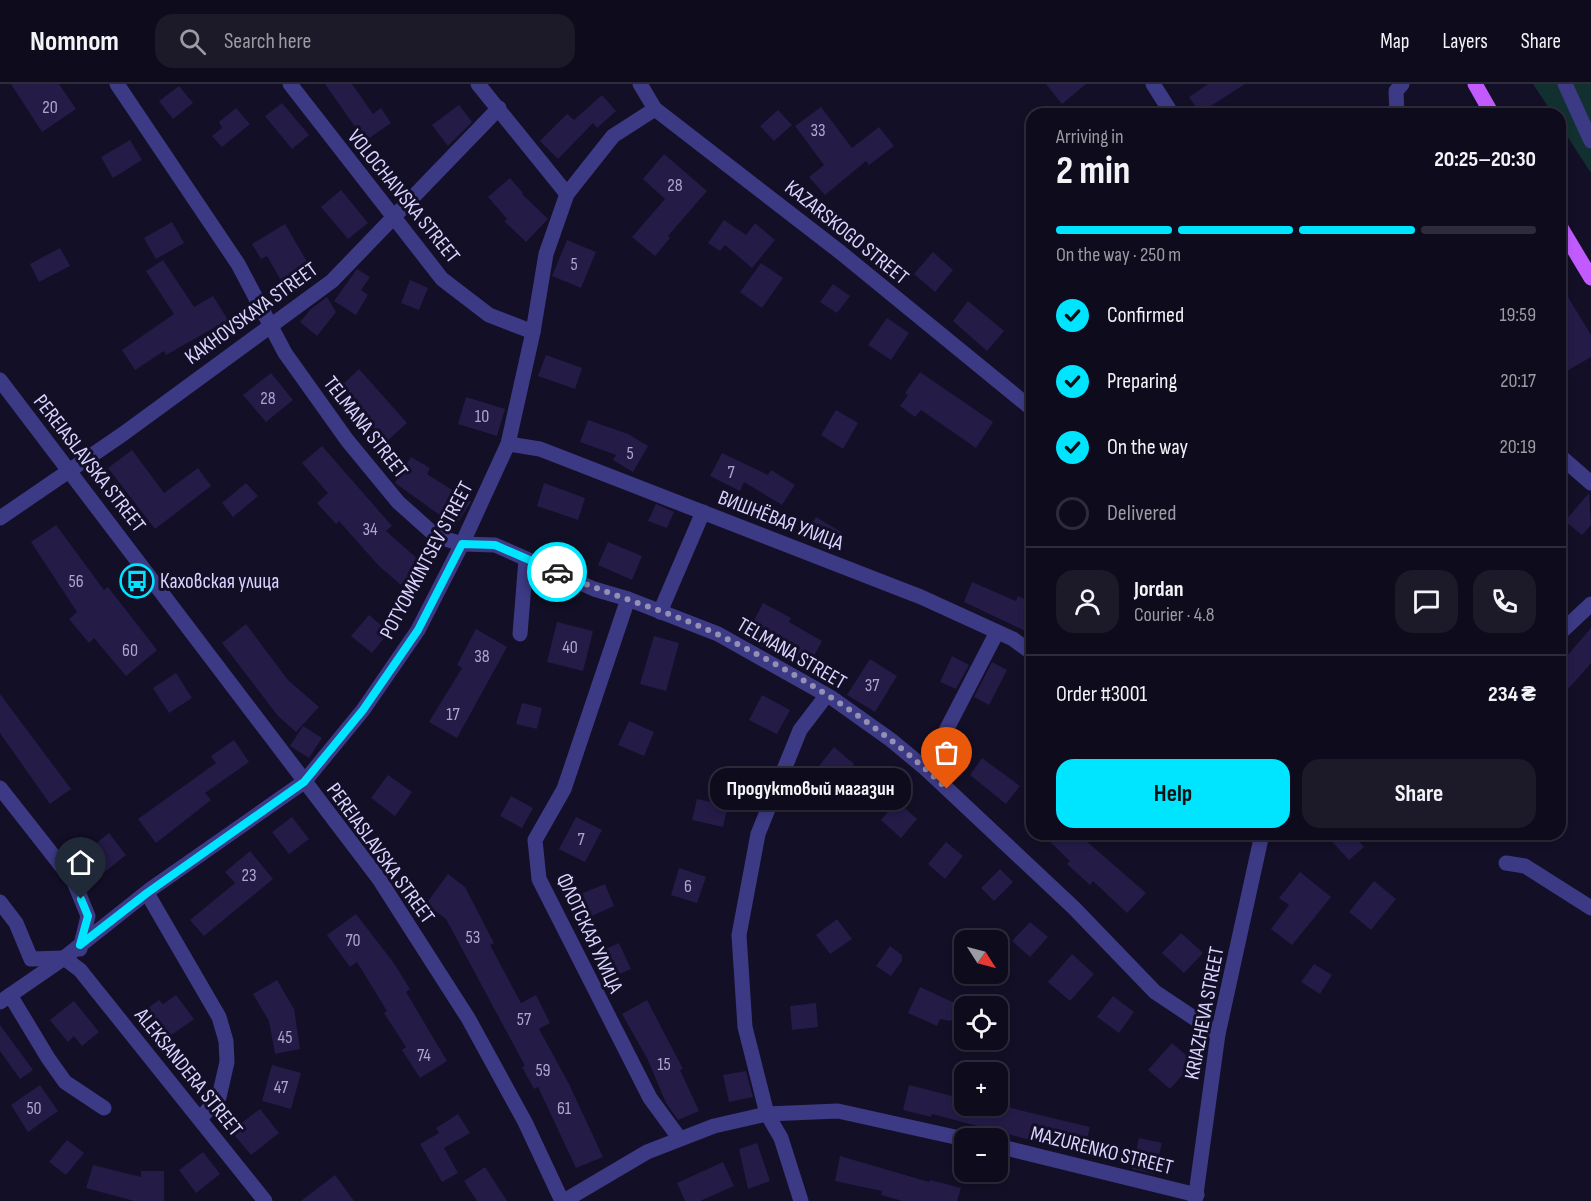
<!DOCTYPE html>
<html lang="en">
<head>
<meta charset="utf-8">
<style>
  body { margin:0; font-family:"Sofia Sans Condensed",sans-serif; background:#1c1929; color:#f1f3f6; height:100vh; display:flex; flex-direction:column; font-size:22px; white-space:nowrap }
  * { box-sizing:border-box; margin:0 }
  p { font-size:20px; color:#9b9ba3 }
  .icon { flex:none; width:33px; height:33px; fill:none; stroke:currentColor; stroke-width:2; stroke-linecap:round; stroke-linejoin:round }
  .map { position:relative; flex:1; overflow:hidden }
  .details { position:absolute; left:1026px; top:24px; width:540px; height:732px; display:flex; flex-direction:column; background:#0e0b1c; border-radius:18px; box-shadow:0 3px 9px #0003,0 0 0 2px #2e2b3b }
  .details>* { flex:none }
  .needle { width:39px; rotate:126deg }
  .buttons { position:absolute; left:954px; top:846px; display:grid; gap:12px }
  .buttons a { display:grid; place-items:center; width:54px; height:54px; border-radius:12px; background:#0e0b1c; box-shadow:0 3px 9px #0003,0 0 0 2px #2e2b3b; font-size:30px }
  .pin { position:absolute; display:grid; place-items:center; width:51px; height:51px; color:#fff; margin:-62px -26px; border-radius:50% 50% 50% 0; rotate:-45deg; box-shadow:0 0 6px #0007 }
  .pin .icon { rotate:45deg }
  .courier { position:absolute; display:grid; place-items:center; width:60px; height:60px; margin:-30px; border:4px solid #00e5ff; border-radius:50%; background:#fff; color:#222; box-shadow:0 2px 8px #0007 }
  .bubble { position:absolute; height:42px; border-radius:18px; background:#0e0b1c; box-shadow:0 3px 9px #0003,0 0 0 2px #2e2b3b; font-size:20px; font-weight:700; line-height:42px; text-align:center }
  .overview em { font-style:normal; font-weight:700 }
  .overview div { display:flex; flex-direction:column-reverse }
  .overview { display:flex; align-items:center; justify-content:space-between; height:102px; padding:0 30px }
  h1 { font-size:39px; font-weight:700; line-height:45px }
  .bar { display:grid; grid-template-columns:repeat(4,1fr); gap:9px 6px; align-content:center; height:72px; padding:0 30px }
  .bar i { height:8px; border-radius:4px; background:#2e2b3b }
  .bar .on { background:#00e5ff }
  .bar p { grid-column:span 4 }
  .line { display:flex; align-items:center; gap:15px; padding:0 30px; border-top:2px solid #2e2b3b }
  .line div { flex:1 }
  .round { display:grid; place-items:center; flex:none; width:63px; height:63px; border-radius:18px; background:#1c1929 }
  ol { padding:0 30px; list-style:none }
  li { display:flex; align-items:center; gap:18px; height:66px }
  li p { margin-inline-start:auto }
  li .icon { padding:6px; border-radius:50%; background:#00e5ff; color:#111; stroke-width:4 }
  li:last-child { color:#9b9ba3 }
  li i { width:33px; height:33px; border:3px solid #2e2b3b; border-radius:50% }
  .primary-button { display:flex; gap:12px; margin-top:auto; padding:12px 30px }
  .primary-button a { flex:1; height:69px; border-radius:18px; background:#00e5ff; color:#111; font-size:24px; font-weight:700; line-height:69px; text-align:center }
  .primary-button a+a { background:#1c1929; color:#f1f3f6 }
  header { display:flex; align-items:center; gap:36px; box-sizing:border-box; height:84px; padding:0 30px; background:#0e0b1c; border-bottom:2px solid #2e2b3b }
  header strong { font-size:28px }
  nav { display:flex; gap:33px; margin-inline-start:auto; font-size:21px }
  .search { width:420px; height:54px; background:#1c1929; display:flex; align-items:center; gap:15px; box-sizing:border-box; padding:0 21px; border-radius:18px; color:#9b9ba3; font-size:22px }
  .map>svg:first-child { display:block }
  .green { fill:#12302f }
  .building { fill:#241b47 }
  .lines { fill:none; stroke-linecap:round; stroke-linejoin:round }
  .minor { stroke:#3d3a85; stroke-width:15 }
  .major { stroke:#c25bff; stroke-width:15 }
  .done { stroke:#948fb3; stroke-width:6; stroke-dasharray:0 10.8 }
  .route { stroke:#00e5ff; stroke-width:8 }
  .labels { text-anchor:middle; stroke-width:6; stroke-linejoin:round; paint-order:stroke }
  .number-label { font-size:18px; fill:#aca6d1 }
  .street-label { font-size:21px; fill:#d9d4ff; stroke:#130f26 }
  .poi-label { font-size:21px; fill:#d9d4ff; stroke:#130f26; text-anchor:start }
</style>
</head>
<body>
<header>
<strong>Nomnom</strong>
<div class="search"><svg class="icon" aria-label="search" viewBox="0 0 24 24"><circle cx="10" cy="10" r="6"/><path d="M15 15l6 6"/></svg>Search here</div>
<nav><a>Map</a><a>Layers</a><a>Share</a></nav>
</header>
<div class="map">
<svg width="1591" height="1117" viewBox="0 0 1591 1117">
  <rect width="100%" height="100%" fill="#130f26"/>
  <path class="green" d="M1533 0H1591V89L1560 41V30H1553Z"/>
  <g class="building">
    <path d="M11 0H59L76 25 42 48Z"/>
    <path d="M325 0H352L373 30 381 24 391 39 365 57Z"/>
    <path d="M1046 0H1086L1062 20Z"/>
    <path d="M1208 0H1245L1200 29 1189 13Z"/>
    <path d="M179 2 193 19 173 35 159 17Z"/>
    <path d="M602 11 616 27 597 44 593 39 558 75 540 57 567 30 574 36Z"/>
    <path d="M282 19 309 51 292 65 265 32Z"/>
    <path d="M459 21 472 38 448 62 432 41Z"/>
    <path d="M821 23 852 64 879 43 894 62 869 81 866 77 825 111 809 93 824 81 795 42Z"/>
    <path d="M236 24 250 40 222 63 212 52 222 44 219 38Z"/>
    <path d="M778 26 792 41 774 57 760 42Z"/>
    <path d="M130 56 142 76 113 94 101 73Z"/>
    <path d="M664 70 707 107 668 152 670 154 655 172 632 153 665 115 643 95Z"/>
    <path d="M510 94 523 109 522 110 548 135 526 158 504 137 507 135 488 113Z"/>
    <path d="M341 106 368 139 348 155 321 123Z"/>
    <path d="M724 136 746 151 755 139 775 156 752 184 725 161 720 167 708 159Z"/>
    <path d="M172 138 184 159 156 175 144 154Z"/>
    <path d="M285 140 316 193 288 209 267 172 261 175 252 160Z"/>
    <path d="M567 156 596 168 581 204 552 192Z"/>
    <path d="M60 164 70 182 39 198 30 180Z"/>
    <path d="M933 168 953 186 935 208 914 190Z"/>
    <path d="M163 176 194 223 213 212 228 236 166 271 164 267 135 286 122 266 174 230 146 187Z"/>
    <path d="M761 179 783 194 762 224 740 208Z"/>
    <path d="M357 185 370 193 361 206 368 211 356 231 334 217Z"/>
    <path d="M410 196 428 204 419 226 401 219Z"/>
    <path d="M833 200 850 212 837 229 820 218Z"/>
    <path d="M1560 200 1591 251V273L1560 291Z"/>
    <path d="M327 213 336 228 317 252 300 238 311 225Z"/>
    <path d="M968 217 1004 247 987 267 953 237Z"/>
    <path d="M887 234 909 249 891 276 868 261Z"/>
    <path d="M546 271 582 284 575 305 538 292Z"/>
    <path d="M359 285 407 339 386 358 357 325 351 331 332 311Z"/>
    <path d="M920 288 993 338 976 364 921 326 915 333 900 322 908 311 905 309Z"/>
    <path d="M271 289 293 316 266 338 243 311Z"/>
    <path d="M466 313 505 325 497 352 458 340Z"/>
    <path d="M836 326 858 339 843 365 821 351Z"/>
    <path d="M588 336 628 350 648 362 633 388 613 376 616 371 580 358Z"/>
    <path d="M322 362 392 442 386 447 421 478 401 501 379 482 339 437 336 440 317 419 328 409 302 379Z"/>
    <path d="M132 366 164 409 198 384 211 402 155 445 108 384Z"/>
    <path d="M722 369 768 391 771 386 795 401 782 421 744 398 740 407 710 392Z"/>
    <path d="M411 373 430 384 427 390 471 418 455 442 395 399Z"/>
    <path d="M246 399 258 412 233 433 222 419Z"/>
    <path d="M544 399 585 414 578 436 537 422Z"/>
    <path d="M1589 409 1591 441 1582 451 1565 437Z"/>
    <path d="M656 420 674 428 667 444 648 437Z"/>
    <path d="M816 433 841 448 829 467 805 452Z"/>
    <path d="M56 441 104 506 108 503 157 566 126 592 94 554 89 559 69 535 77 528 31 458Z"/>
    <path d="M608 458 642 472 632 496 598 481Z"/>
    <path d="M972 498 1016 517 1018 512 1032 519V550L964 518Z"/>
    <path d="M763 519 791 534 789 538 822 557 809 581 777 562 774 568 745 554Z"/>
    <path d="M369 531 389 548 372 569 351 552Z"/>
    <path d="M557 538 593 547 583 587 547 578Z"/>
    <path d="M246 540 288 596 319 623 296 648 278 632 222 559Z"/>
    <path d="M1591 544V579L1569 604 1560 596V580Z"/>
    <path d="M476 545 507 563 457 654 429 638 462 584 457 581Z"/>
    <path d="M654 552 679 559 666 607 640 600Z"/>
    <path d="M952 572 969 581 956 605 940 598Z"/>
    <path d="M870 575 897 592 875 628 847 611Z"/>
    <path d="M992 578 1007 586 989 621 974 613Z"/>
    <path d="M176 589 192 614 169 629 153 604Z"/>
    <path d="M0 610 71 705 50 720 0 649Z"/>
    <path d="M762 611 790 626 777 650 749 636Z"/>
    <path d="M522 619 542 624 537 645 516 640Z"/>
    <path d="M629 637 654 648 644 672 618 661Z"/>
    <path d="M303 642 322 654 309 674 290 662Z"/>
    <path d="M234 656 249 678 205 709 211 716 156 759 138 735 216 679 211 672Z"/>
    <path d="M834 663 854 680 836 703 816 686Z"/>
    <path d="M982 674 1020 702 1006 720 970 691Z"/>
    <path d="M388 691 412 708 395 732 371 714Z"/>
    <path d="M511 712 533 724 522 744 500 732Z"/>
    <path d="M697 715 728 721 723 743 692 736Z"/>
    <path d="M897 717 917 735 901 754 881 736Z"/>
    <path d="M292 733 309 755 289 770 272 748Z"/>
    <path d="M576 733 602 746 585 778 559 765Z"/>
    <path d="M109 749 126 771 102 790 85 768Z"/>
    <path d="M1042 750H1078L1146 809 1127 829 1093 797 1090 801 1067 780 1070 777Z"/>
    <path d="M1325 750H1352L1364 763 1349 776Z"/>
    <path d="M946 758 963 772 945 795 928 780Z"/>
    <path d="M250 767 273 795 204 852 190 836 235 799 225 788Z"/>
    <path d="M679 784 706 793 697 819 671 811Z"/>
    <path d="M1000 785 1013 798 994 817 981 804Z"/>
    <path d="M1300 788 1331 813 1292 861 1271 845 1289 821 1279 814Z"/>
    <path d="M448 790 465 803 494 859 490 861 521 919 536 911 550 939 539 945 569 1000 603 1073 576 1084 538 1003 534 1005 522 983 525 982 446 835 426 820Z"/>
    <path d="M1374 797 1396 815 1371 846 1349 828Z"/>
    <path d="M605 800 614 822 578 838 568 815Z"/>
    <path d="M356 830 393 878 410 905 406 908 447 977 420 994 402 966 406 963 384 929 387 927 357 878 350 883 327 851Z"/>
    <path d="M837 835 852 855 830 870 816 851Z"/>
    <path d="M1030 838 1048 853 1030 873 1012 857Z"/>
    <path d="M1181 849 1203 869 1184 889 1162 869Z"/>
    <path d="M619 859 631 885 603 897 592 871Z"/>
    <path d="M890 862 902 871V877L891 892 876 882Z"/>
    <path d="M1072 870 1094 890 1070 917 1048 898Z"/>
    <path d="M1314 880 1332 891 1320 910 1301 898Z"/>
    <path d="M277 896 294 925 300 965 275 970 269 937 253 910Z"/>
    <path d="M920 903 959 921 951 937 940 935 937 942 908 929Z"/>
    <path d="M176 911 194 935 163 957 142 928 159 916 163 920Z"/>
    <path d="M1113 912 1134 928 1119 949 1097 933Z"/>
    <path d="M647 916 683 985 680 986 699 1027 678 1036 666 1019 647 974 622 930Z"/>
    <path d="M74 917 99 948 82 962 74 952 68 958 50 936Z"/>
    <path d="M816 919 818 943 792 946 790 922Z"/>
    <path d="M0 941 33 986 20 995 0 967Z"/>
    <path d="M1172 959 1194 978 1170 1005 1148 986Z"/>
    <path d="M272 981 301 989 291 1025 262 1017Z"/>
    <path d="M746 987 753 1013 729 1018 723 991Z"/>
    <path d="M40 1001 58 1027 28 1048 11 1021Z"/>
    <path d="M909 1001 964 1015V1022H1003L1090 1043 1083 1070 932 1030 931 1033 903 1026Z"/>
    <path d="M260 1025 279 1049 251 1071 231 1047Z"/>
    <path d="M458 1030 470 1049 444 1064 458 1089 442 1098 420 1060 439 1049 436 1044Z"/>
    <path d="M1139 1054 1162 1059 1154 1090 1132 1085Z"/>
    <path d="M67 1056 84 1069 66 1091 49 1078Z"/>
    <path d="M757 1059 770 1097 748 1105 739 1065Z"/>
    <path d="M203 1068 220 1090 196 1109 179 1086Z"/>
    <path d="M840 1072 929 1098 930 1096 961 1104 957 1117H902L881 1111 882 1107 835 1097Z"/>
    <path d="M723 1078 734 1102 700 1117H685L677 1099Z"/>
    <path d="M93 1081 141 1093V1087H164V1117H134L86 1104Z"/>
    <path d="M485 1083 507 1117H477L464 1097Z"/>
    <path d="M335 1091 354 1117H301Z"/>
  </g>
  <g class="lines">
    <g class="minor">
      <path d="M117 0 238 180 285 269 347 356 398 418 436 452 462 460 495 461 594 505 628 515 718 550 832 614 891 656 926 685 1074 824 1155 908 1218 950"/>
      <path d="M290 0 442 195 489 231 533 248"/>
      <path d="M478 0 567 110"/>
      <path d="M640 0 655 25 840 168 1032 325"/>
      <path d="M1153 0 1172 30"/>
      <path d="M1565 0 1591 57"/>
      <path d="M1397 30 1396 7 1402 0"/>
      <path d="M0 296 379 795 468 934 525 1038 562 1117"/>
      <path d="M508 360 540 365 921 513 1013 555 1032 569"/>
      <path d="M1560 372 1591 399"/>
      <path d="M0 434 123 350 332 197 499 24"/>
      <path d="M628 515 564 705 535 756 539 795 650 1014 680 1055"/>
      <path d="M660 528 703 428"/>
      <path d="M1560 549 1591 520"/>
      <path d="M520 550 526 475"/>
      <path d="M926 685 997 548"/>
      <path d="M0 704 74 798 88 832 80 865"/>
      <path d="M1506 779 1525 782 1591 824"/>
      <path d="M147 809 219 933 226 957 227 978 219 1013 200 1035"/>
      <path d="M0 818 16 839 31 875 64 874 80 886 265 1117"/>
      <path d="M10 911 48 974 65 998 104 1024"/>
      <path d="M0 918 64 874 151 805 304 698 363 626 418 546 462 460 508 360 533 248 546 170 567 110 613 52 655 25"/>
      <path d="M998 1062 1197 1111"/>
      <path d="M564 1117 647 1068 714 1042 767 1030 838 1027 964 1055"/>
      <path d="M801 1117 781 1054 767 1030 745 943 739 851 758 750 800 646 826 612"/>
      <path d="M1195 1117 1218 950 1262 750"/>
    </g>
    <g class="major">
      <path d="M1475 0 1492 30"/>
      <path d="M1560 142 1591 194"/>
    </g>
  </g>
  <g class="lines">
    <path class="done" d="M557 488C610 512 667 526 719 551 802 591 881 641 947 705"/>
    <path class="route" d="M81 815 88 832 80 861 147 809 304 698 363 626 418 546 462 460 495 461 557 488"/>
  </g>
  <defs>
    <symbol id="bus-ring" viewBox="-11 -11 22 22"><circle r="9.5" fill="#130f26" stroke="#00e5ff" stroke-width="1.5"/><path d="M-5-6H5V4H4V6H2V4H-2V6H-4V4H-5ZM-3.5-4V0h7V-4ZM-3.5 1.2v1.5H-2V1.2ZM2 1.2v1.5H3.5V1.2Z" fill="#00e5ff"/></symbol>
  </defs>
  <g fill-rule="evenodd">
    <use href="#bus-ring" x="118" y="478" width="38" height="38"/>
  </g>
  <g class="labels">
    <g class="number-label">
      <text x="50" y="29">20</text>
      <text x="818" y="52">33</text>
      <text x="675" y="107">28</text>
      <text x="574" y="186">5</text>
      <text x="268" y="320">28</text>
      <text x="482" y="338">10</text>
      <text x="630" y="375">5</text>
      <text x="731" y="394">7</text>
      <text x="370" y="451">34</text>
      <text x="76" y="503">56</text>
      <text x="570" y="569">40</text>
      <text x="130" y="572">60</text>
      <text x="482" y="578">38</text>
      <text x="872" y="607">37</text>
      <text x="453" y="636">17</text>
      <text x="581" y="761">7</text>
      <text x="249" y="797">23</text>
      <text x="688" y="808">6</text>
      <text x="473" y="859">53</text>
      <text x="353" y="862">70</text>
      <text x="524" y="941">57</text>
      <text x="285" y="959">45</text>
      <text x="424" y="977">74</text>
      <text x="664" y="986">15</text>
      <text x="543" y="992">59</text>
      <text x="281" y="1009">47</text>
      <text x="34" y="1030">50</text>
      <text x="564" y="1030">61</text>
    </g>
    <g class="street-label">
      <text transform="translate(404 112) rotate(51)" y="7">VOLOCHAIVSKA STREET</text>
      <text transform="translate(847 148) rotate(39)" y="7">KAZARSKOGO STREET</text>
      <text transform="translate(251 229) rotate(-36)" y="7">KAKHOVSKAYA STREET</text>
      <text transform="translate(366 343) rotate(52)" y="7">TELMANA STREET</text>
      <text transform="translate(90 379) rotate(52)" y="7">PEREIASLAVSKA STREET</text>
      <text transform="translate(781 436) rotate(21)" y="7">ВИШНЁВАЯ УЛИЦА</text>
      <text transform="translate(426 476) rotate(-62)" y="7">POTYOMKINTSEV STREET</text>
      <text transform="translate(792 569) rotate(30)" y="7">TELMANA STREET</text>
      <text transform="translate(381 769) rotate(54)" y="7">PEREIASLAVSKA STREET</text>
      <text transform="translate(590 849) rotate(65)" y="7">ФЛОТСКАЯ УЛИЦА</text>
      <text transform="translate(1204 929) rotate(-79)" y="7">KRIAZHEVA STREET</text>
      <text transform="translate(189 988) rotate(51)" y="7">ALEKSANDERA STREET</text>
      <text transform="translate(1102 1066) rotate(14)" y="7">MAZURENKO STREET</text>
    </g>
    <g class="poi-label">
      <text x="160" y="504">Каховская улица</text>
    </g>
  </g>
</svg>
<div class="buttons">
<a><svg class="needle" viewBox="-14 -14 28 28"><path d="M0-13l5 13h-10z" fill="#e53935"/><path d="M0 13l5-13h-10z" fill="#9b9ba3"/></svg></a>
<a><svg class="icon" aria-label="locate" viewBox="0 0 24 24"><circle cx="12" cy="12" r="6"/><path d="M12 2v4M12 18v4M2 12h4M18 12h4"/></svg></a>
<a>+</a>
<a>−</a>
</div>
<div class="pin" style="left:947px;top:705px;background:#ea580c"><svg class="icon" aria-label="bag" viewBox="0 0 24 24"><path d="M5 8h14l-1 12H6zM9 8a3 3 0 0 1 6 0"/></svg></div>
<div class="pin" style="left:81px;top:815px;background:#1f2937"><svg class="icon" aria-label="home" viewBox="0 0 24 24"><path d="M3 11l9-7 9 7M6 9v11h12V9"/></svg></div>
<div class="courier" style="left:557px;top:488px"><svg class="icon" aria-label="car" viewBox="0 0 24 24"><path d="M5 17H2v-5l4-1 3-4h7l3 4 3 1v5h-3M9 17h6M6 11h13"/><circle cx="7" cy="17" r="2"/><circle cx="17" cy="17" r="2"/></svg></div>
<div class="bubble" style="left:710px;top:684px;width:201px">Продуктовый магазин</div>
<section class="details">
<div class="overview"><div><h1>2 min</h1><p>Arriving in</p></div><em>20:25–20:30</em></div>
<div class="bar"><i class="on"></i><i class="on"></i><i class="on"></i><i></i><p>On the way · 250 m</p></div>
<ol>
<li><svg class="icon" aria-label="check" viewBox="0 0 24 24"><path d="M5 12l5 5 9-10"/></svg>Confirmed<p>19:59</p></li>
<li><svg class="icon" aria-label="check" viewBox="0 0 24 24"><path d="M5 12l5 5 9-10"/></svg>Preparing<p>20:17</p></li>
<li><svg class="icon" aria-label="check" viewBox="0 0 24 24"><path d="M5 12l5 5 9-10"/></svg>On the way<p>20:19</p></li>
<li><i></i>Delivered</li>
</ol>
<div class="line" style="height:108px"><a class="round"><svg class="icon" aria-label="person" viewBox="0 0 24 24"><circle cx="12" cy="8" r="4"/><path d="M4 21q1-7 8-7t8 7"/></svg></a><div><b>Jordan</b><p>Courier · 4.8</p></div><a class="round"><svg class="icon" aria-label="chat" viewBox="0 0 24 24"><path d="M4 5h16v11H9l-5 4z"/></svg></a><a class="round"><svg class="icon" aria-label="phone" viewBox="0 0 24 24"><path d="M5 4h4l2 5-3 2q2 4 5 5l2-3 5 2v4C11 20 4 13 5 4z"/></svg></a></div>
<div class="line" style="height:78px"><div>Order #3001</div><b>234 ₴</b></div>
<div class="primary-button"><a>Help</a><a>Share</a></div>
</section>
</div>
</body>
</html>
